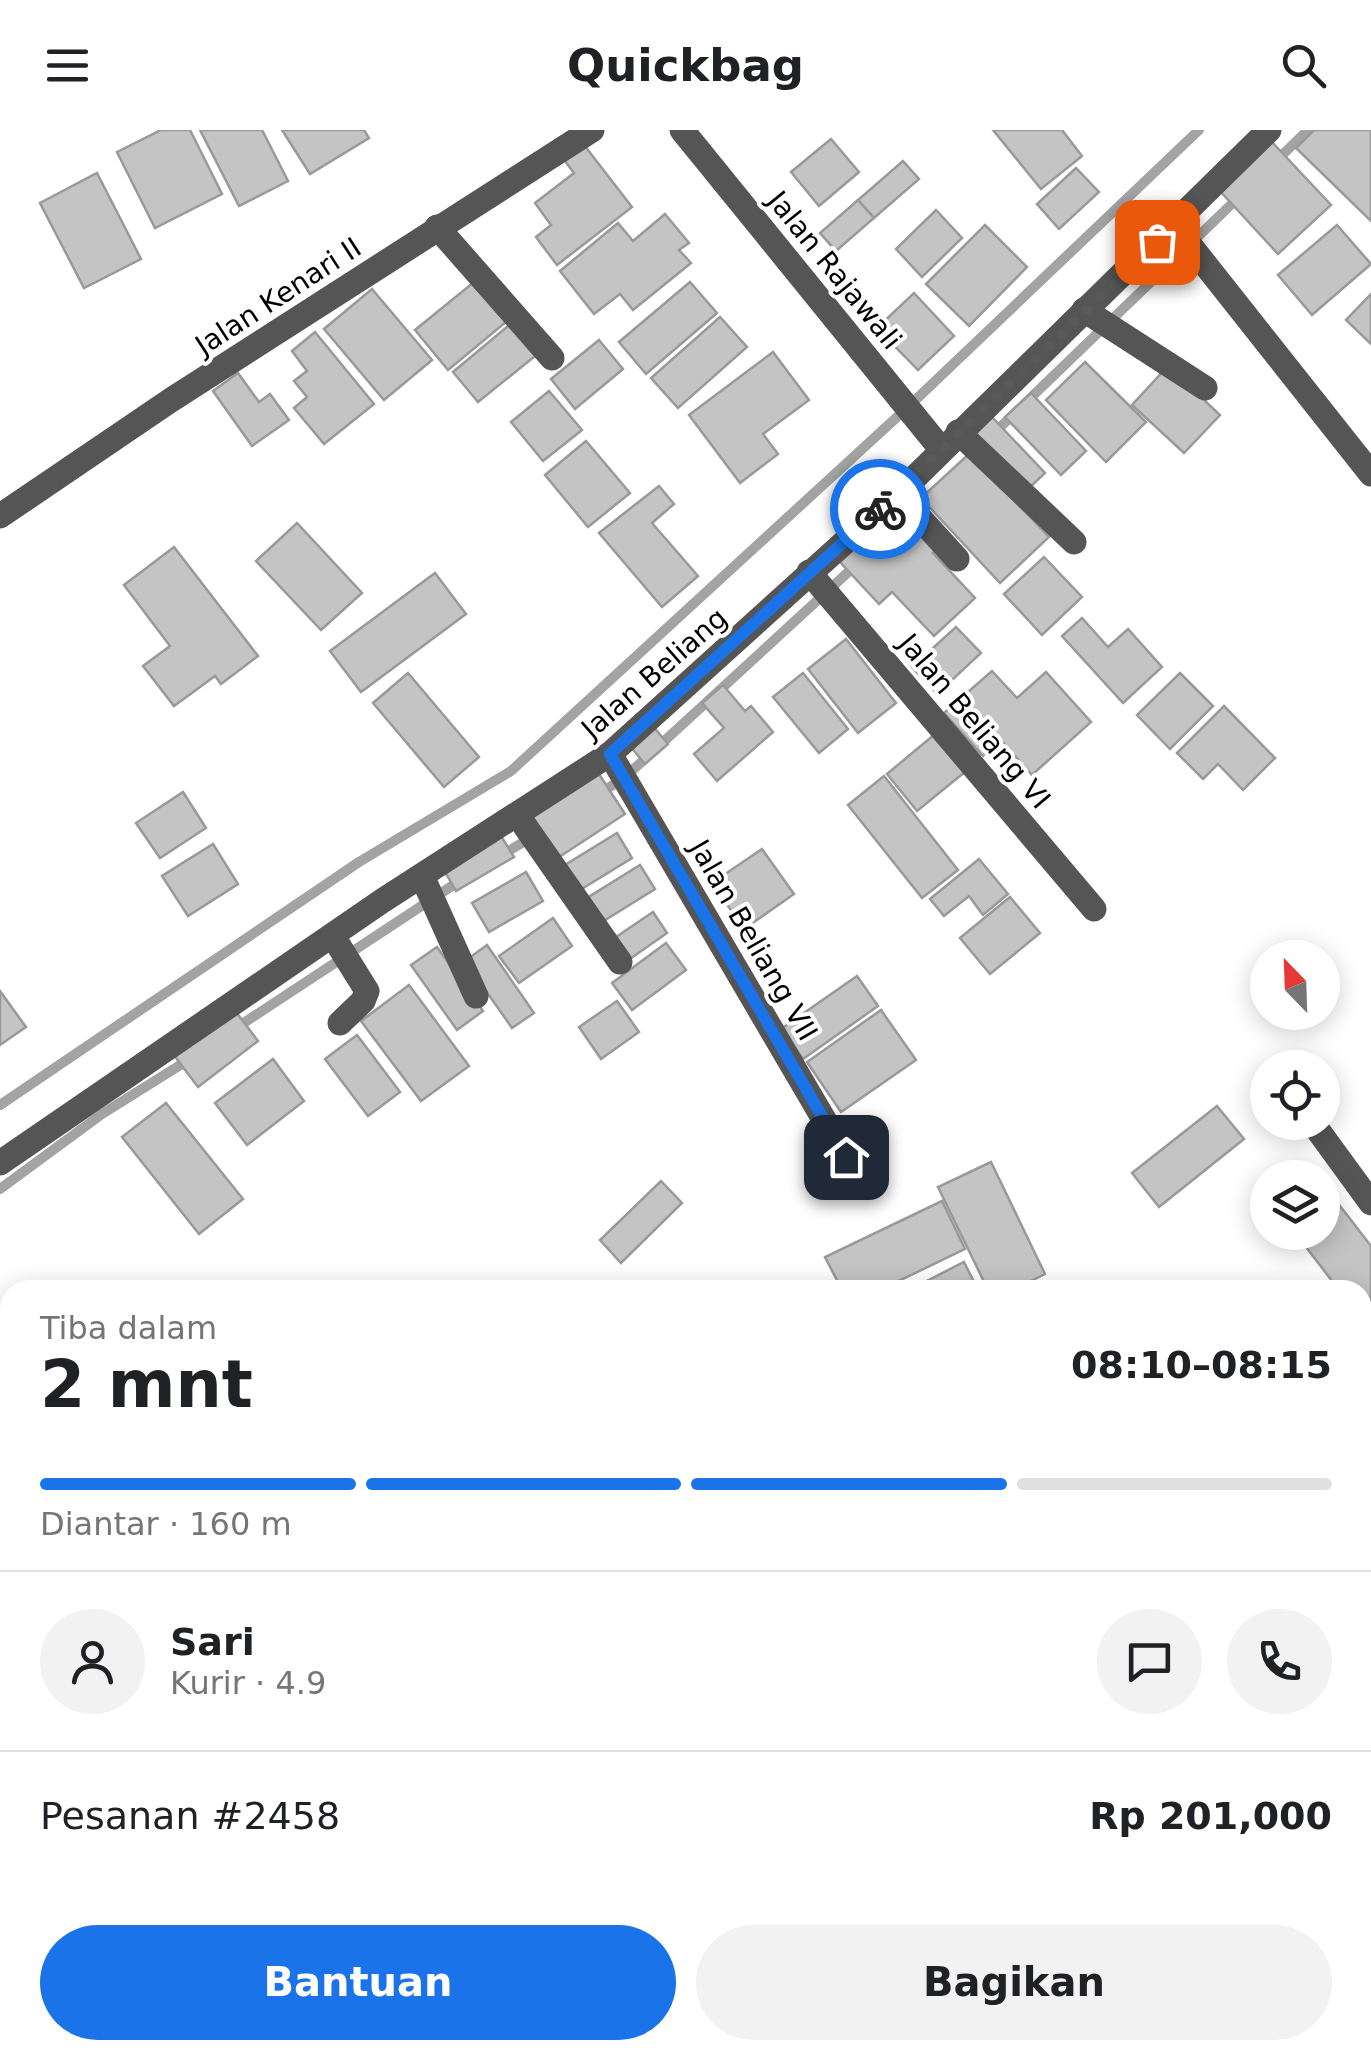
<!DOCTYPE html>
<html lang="id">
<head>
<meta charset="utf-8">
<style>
  body { margin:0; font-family:"DejaVu Sans",sans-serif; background:#f2f2f2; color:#202124; height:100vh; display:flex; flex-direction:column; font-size:38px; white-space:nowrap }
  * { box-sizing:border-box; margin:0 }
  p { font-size:32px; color:#757577 }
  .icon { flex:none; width:55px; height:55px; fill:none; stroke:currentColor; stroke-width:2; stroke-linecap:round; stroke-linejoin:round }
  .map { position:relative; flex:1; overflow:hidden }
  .panel { position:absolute; left:0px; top:1150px; width:1372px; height:780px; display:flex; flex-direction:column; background:#fff; border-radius:30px 30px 0 0; box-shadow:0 5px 25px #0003 }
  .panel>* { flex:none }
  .needle { width:65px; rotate:337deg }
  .buttons { position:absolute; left:1250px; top:810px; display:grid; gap:20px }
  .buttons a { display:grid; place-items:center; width:90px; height:90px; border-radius:50%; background:#fff; box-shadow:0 5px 25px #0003; font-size:50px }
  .pin { position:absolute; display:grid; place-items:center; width:85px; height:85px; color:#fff; margin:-42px; border-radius:20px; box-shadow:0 5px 15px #0006 }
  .courier { position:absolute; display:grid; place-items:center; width:100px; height:100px; margin:-50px; border:8px solid #1a73e8; border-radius:50%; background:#fff; color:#222; box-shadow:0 2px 12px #0007 }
  .overview em { font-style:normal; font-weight:800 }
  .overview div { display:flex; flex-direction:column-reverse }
  .overview { display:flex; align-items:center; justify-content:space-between; height:170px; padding:0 40px }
  h1 { font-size:65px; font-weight:800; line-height:75px }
  .bar { display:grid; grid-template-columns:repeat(4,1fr); gap:15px 10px; align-content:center; height:120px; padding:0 40px }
  .bar i { height:12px; border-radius:8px; background:#e0e0e0 }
  .bar .selected { background:#1a73e8 }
  .bar p { grid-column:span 4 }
  .line { display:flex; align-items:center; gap:25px; padding:0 40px; border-top:2px solid #e0e0e0 }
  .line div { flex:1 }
  .round { display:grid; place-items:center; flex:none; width:105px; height:105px; border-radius:52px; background:#f2f2f2 }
  .action { display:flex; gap:20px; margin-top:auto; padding:20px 40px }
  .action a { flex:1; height:115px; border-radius:60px; background:#1a73e8; color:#fff; font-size:40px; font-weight:800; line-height:115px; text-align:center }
  .action a+a { background:#f2f2f2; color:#202124 }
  header { display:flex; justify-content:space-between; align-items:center; height:130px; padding:0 40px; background:#fff; font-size:45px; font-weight:800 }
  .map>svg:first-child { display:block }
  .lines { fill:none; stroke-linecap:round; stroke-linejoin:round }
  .stream { stroke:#a3a3a3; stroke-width:10 }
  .building { fill:#c4c4c4; stroke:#999; stroke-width:2.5 }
  .minor { stroke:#555; stroke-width:25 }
  .done { stroke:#595959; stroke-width:10; stroke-dasharray:0 18 }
  .route { stroke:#1a73e8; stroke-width:12 }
  .labels { text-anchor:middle; stroke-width:8; stroke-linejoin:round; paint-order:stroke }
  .street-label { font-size:28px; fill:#000; stroke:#fff }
</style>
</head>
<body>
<header><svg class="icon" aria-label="menu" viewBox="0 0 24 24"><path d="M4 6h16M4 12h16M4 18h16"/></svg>Quickbag<svg class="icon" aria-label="search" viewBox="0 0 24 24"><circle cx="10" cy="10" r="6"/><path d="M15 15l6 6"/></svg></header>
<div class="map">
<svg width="1371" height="1930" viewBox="0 0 1371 1930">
  <rect width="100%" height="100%" fill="#fff"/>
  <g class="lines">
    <g class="stream">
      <path d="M1276 31 1308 0"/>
      <path d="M992 305 1239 67"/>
      <path d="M597 665 624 648 857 434"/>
      <path d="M500 726 532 707"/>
      <path d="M236 898 464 748"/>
      <path d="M0 975 359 732 511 641 908 277 1199 0"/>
      <path d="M0 1059 102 984 193 927"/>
    </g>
  </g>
  <g class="building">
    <path d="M161 0H190L222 64 155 98 117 22Z"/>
    <path d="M200 0H262L288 51 239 76Z"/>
    <path d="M282 0H364L369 8 310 44Z"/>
    <path d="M993 0H1062L1082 26 1041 59Z"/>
    <path d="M1314 0H1371V91L1296 18Z"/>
    <path d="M831 9 859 42 819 76 791 42Z"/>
    <path d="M581 11 632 77 557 135 536 107 551 95 535 73 574 43 561 26Z"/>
    <path d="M1272 12 1331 75 1278 124 1220 61Z"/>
    <path d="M903 31 919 49 874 88 858 70Z"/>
    <path d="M1076 38 1099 62 1059 99 1037 74Z"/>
    <path d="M97 43 141 129 84 158 40 73Z"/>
    <path d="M858 70 874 88 836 121 820 103Z"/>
    <path d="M936 80 962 108 922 147 896 119Z"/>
    <path d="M665 84 689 113 679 120 691 133 633 180 620 164 594 184 560 141 618 93 633 111Z"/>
    <path d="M985 95 1027 137 969 196 926 154Z"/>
    <path d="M1337 95 1371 134 1312 185 1278 145Z"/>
    <path d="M479 148 512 187 448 240 415 200Z"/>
    <path d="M690 152 717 183 646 244 619 212Z"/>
    <path d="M372 159 432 230 384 270 324 199Z"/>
    <path d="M914 163 954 206 918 240 877 198Z"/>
    <path d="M1371 164V214L1346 190Z"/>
    <path d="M720 187 747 217 678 278 651 248Z"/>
    <path d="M514 191 540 222 478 272 453 242Z"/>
    <path d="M315 202 374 274 324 314 294 278 307 267 294 251 307 241 292 221Z"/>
    <path d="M599 210 623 239 575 279 551 249Z"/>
    <path d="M773 222 809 270 763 304 778 324 740 353 689 285Z"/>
    <path d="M1085 232 1146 292 1106 332 1046 270Z"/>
    <path d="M1168 236 1220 285 1184 323 1132 275Z"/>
    <path d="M238 243 259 272 270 264 289 290 252 316 213 261Z"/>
    <path d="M549 261 582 300 543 331 511 292Z"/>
    <path d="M1031 263 1086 321 1061 345 1005 287Z"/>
    <path d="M992 287 1045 343 1026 361 972 306Z"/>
    <path d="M586 311 630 363 588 397 545 345Z"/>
    <path d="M970 323 1049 407 1000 453 921 368Z"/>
    <path d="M659 356 674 374 652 393 698 446 662 477 599 403Z"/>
    <path d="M898 376 938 418 933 423 975 468 934 506 892 462 879 474 840 432Z"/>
    <path d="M297 393 362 463 321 500 256 431Z"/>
    <path d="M174 417 258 526 221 554 215 546 174 576 143 536 170 516 124 455Z"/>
    <path d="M1044 427 1082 467 1042 505 1004 464Z"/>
    <path d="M435 443 466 484 361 562 330 521Z"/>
    <path d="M1082 488 1108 517 1128 499 1162 537 1123 573 1062 506Z"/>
    <path d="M956 497 981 523 937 564 912 537Z"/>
    <path d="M846 509 896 573 858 603 808 539Z"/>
    <path d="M992 541 1017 568 1046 542 1091 592 1032 645 1000 609 983 626 944 583Z"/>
    <path d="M408 543 479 627 444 657 373 573Z"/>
    <path d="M803 543 848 599 819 623 773 567Z"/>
    <path d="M1180 543 1213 576 1170 619 1137 585Z"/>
    <path d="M723 555 745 581 751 576 773 602 717 651 694 624 724 598 702 573Z"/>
    <path d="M1224 576 1275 628 1243 660 1218 634 1203 649 1177 623Z"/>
    <path d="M652 595 668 614 645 634 629 615Z"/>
    <path d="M935 604 966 641 917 681 887 644Z"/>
    <path d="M595 638 625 684 556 729 526 684Z"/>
    <path d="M884 646 958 740 922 768 848 675Z"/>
    <path d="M183 662 206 698 160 728 136 693Z"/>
    <path d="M617 703 632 728 580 760 565 735Z"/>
    <path d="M501 706 514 727 456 761 444 740Z"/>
    <path d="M213 714 238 754 188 786 162 746Z"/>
    <path d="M762 719 794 764 744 799 712 753Z"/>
    <path d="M979 729 1008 764 983 785 969 766 944 786 930 769Z"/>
    <path d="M640 735 655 759 602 792 587 768Z"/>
    <path d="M526 742 543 771 489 802 472 773Z"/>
    <path d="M1010 767 1040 803 990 844 960 808Z"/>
    <path d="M653 782 667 803 627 831 613 809Z"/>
    <path d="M553 788 572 816 519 853 499 826Z"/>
    <path d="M666 813 686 840 632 880 612 853Z"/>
    <path d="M487 815 534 883 512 898 465 831Z"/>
    <path d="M437 817 483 881 457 900 411 835Z"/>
    <path d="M857 846 878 876 803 929 781 899Z"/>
    <path d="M409 855 469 936 421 971 361 891Z"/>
    <path d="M0 861 26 897 0 915Z"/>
    <path d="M617 871 639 902 601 929 579 897Z"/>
    <path d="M233 878 258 911 198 957 173 924Z"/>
    <path d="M881 880 916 930 841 982 807 932Z"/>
    <path d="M357 905 400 962 368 986 325 929Z"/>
    <path d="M273 929 304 971 247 1015 215 973Z"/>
    <path d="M166 973 243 1069 199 1104 122 1007Z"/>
    <path d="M1217 976 1244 1009 1159 1077 1132 1043Z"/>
    <path d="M991 1032 1045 1144 1013 1160H988L938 1057Z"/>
    <path d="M661 1051 682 1073 621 1133 600 1110Z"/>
    <path d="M942 1071 965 1119 880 1160H842L825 1127Z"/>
    <path d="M1337 1072 1371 1116V1181L1362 1188V1160H1339L1296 1104 1322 1102V1083Z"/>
    <path d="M964 1132 978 1160H914L913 1158Z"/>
    <path d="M1371 1292V1368L1362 1373V1296Z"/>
    <path d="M1362 1391 1371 1404V1420L1362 1426Z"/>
    <path d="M10 1521V1583L0 1569V1528Z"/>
    <path d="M10 1614V1664L0 1650V1621Z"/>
    <path d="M1371 1650V1681L1362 1667V1655Z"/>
    <path d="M0 1669 10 1683 0 1691Z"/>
    <path d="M1362 1684 1371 1700V1765L1362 1769Z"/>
    <path d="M1362 1807 1365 1811 1371 1807V1909L1362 1913Z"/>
    <path d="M10 1828V1890L0 1877V1835Z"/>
    <path d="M157 1920H279L287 1930H165Z"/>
    <path d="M487 1920H518L528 1930 538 1920H575L586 1930H478Z"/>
    <path d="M617 1920H716L725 1930H606Z"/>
    <path d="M881 1920H932L918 1930H886Z"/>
    <path d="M975 1920H1021L1029 1930H982Z"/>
    <path d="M1312 1920H1361L1367 1930H1318Z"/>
  </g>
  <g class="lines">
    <g class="minor">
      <path d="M682 0 941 319"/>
      <path d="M1174 95 1371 344"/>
      <path d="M437 97 552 228"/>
      <path d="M1084 180 1205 258"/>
      <path d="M958 302 1074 412"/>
      <path d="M898 364 957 429"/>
      <path d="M0 386 171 270 592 0"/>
      <path d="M809 442 1094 779"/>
      <path d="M610 624 846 1027"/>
      <path d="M518 686 620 832"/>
      <path d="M422 746 476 866"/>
      <path d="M334 808 367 861 363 871 340 893"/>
      <path d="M1312 992 1371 1073"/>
      <path d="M0 1033 382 771 610 624 898 364 1269 0"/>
      <path d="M1362 1278 1371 1272"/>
      <path d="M1362 1617 1371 1613"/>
      <path d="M0 1724 10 1717"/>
      <path d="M798 1920 806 1930"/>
      <path d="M1123 1920 1129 1930"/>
      <path d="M463 1930 476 1920"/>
    </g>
  </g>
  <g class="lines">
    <path class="done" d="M880 379 1157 112"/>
    <path class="route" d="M846 1027 610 624 880 379"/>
  </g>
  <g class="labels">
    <g class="street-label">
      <text transform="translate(835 140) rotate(51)" y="10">Jalan Rajawali</text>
      <text transform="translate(278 166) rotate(-33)" y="10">Jalan Kenari II</text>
      <text transform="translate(654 543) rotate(-41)" y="10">Jalan Beliang</text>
      <text transform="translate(975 591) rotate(50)" y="10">Jalan Beliang VI</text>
      <text transform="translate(754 810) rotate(60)" y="10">Jalan Beliang VII</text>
    </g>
  </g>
</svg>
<div class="buttons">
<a><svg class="needle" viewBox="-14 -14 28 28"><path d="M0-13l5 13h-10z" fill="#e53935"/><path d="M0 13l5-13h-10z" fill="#757577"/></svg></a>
<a><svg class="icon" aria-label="locate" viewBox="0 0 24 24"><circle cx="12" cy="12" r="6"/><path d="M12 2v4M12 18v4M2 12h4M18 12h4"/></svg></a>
<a><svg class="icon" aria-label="layers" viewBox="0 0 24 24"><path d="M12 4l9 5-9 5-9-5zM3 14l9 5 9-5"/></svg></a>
</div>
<div class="pin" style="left:1157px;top:112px;background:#ea580c"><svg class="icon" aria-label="bag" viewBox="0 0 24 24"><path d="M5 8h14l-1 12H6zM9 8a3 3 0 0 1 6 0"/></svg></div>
<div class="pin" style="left:846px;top:1027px;background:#1f2937"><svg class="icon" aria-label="home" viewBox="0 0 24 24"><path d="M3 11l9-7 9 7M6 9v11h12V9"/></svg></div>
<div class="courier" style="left:880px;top:379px"><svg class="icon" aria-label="bike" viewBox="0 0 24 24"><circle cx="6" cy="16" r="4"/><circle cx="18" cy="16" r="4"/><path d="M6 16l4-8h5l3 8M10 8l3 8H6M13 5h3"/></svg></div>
<section class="panel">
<div class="overview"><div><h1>2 mnt</h1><p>Tiba dalam</p></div><em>08:10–08:15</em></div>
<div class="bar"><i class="selected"></i><i class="selected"></i><i class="selected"></i><i></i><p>Diantar · 160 m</p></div>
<div class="line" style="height:180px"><a class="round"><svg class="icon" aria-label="person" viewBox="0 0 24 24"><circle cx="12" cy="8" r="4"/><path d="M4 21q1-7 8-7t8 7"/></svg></a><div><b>Sari</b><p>Kurir · 4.9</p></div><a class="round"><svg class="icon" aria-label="chat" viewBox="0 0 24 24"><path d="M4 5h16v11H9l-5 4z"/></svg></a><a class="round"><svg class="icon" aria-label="phone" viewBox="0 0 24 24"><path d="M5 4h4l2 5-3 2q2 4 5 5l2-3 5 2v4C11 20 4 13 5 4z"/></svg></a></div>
<div class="line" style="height:130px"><div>Pesanan #2458</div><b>Rp 201,000</b></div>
<div class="action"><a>Bantuan</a><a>Bagikan</a></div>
</section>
</div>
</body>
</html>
